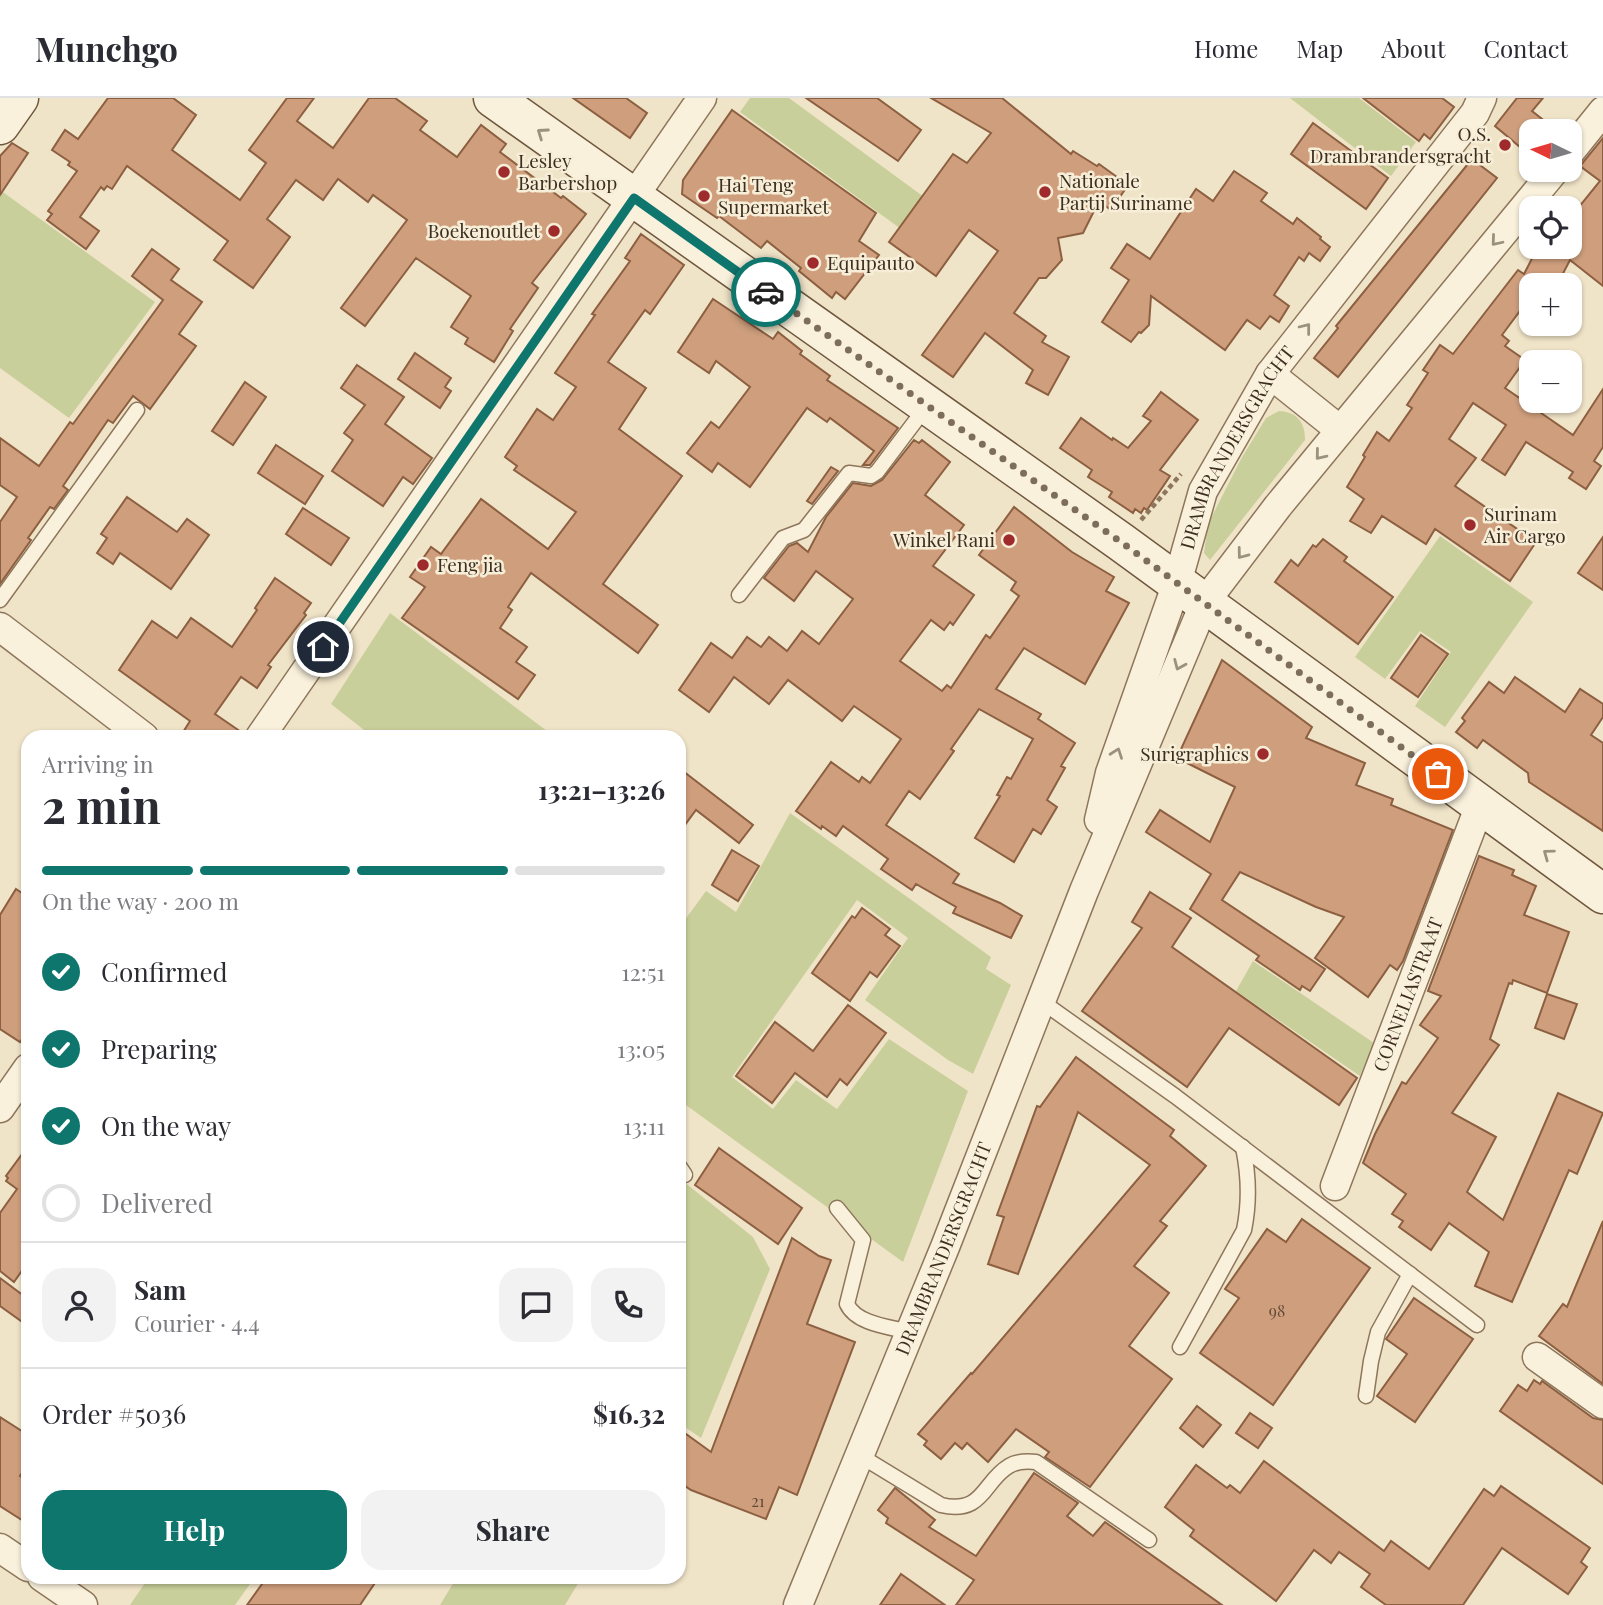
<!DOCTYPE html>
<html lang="en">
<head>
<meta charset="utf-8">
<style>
  body { margin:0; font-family:"Playfair Display",serif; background:#f2f2f3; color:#2b2b33; height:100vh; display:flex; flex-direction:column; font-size:26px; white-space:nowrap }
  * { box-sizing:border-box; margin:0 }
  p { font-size:23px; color:#7c7c81 }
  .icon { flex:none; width:38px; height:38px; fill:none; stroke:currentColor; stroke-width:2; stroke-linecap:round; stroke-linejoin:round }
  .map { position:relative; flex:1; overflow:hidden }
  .panel { position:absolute; left:21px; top:632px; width:665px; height:854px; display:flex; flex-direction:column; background:#fff; border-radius:21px; box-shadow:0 2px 5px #0004 }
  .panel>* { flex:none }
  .needle { width:46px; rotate:275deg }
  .buttons { position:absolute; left:1519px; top:21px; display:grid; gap:14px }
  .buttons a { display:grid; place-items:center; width:63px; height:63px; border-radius:14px; background:#fff; box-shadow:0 2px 5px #0004; font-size:35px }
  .pin { position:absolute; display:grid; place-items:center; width:60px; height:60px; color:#fff; margin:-30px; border:4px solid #fff; border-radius:50%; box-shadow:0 2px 7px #0007 }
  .courier { position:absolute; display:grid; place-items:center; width:70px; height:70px; margin:-35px; border:5px solid #0f766e; border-radius:50%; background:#fff; color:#222; box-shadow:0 2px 9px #0007 }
  .headline em { font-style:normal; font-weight:700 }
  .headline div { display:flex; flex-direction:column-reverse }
  .headline { display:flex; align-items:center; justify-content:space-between; height:119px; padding:0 21px }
  h1 { font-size:46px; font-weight:700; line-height:52px }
  .bar { display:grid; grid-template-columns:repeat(4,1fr); gap:10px 7px; align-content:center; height:84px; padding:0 21px }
  .bar i { height:9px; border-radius:5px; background:#e1e1e2 }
  .bar .selected { background:#0f766e }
  .bar p { grid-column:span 4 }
  .line { display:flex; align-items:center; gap:18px; padding:0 21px; border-top:2px solid #e1e1e2 }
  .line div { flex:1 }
  .round { display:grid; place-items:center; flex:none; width:74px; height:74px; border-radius:21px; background:#f2f2f3 }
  ol { padding:0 21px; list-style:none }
  li { display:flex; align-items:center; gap:21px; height:77px }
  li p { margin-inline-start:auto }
  li .icon { padding:7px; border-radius:50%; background:#0f766e; color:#fff; stroke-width:4 }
  li:last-child { color:#7c7c81 }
  li i { width:38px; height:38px; border:4px solid #e1e1e2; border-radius:50% }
  .primary-button { display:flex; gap:14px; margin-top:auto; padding:14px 21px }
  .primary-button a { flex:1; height:80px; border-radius:21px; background:#0f766e; color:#fff; font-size:28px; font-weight:700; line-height:80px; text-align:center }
  .primary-button a+a { background:#f2f2f3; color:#2b2b33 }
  header { display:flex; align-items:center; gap:42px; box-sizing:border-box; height:98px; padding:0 35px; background:#fff; border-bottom:2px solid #e1e1e2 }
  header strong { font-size:33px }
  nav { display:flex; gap:38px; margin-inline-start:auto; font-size:24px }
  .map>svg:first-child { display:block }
  .green { fill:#c9cf9b }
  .building { fill:#cf9f7d; stroke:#8d5f41; stroke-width:2 }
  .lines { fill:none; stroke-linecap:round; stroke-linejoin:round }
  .lane-casing { stroke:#8d765c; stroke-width:17 }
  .street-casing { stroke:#8d765c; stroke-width:31 }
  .secondary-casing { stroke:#6f573f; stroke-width:41 }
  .path { stroke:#8d765c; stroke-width:4.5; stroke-dasharray:5 3.5; stroke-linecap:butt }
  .lane { stroke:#faf1dc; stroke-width:14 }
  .street { stroke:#faf1dc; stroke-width:28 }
  .secondary { stroke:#faf1dc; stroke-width:38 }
  .oneway { stroke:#9c907e }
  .done { stroke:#7c6e5b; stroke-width:7; stroke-dasharray:0 12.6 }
  .route { stroke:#0f766e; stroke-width:9 }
  .poi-dot { fill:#9e2a2b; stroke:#f7eed8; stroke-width:2.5 }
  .labels { text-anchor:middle; stroke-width:5; stroke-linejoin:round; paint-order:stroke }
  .number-label { font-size:16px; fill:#624a37 }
  .poi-label { font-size:19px; fill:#3d2e20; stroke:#f7eed8; text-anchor:start }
  .street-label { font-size:19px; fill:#3d2e20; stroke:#f7eed8 }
</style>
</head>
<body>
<header>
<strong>Munchgo</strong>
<nav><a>Home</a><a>Map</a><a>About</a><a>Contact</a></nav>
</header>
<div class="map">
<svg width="1603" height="1507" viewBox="0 0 1603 1507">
  <rect width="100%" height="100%" fill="#f0e4c8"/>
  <g class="green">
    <path d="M750 0H789L924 99 901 131 740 14Z"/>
    <path d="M1290 0H1359L1416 44 1391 78Z"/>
    <path d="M0 92 155 204 69 320 0 270Z"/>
    <path d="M1279 313C1297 314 1305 324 1305 342L1210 462 1204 455 1208 426 1241 361 1266 320Z"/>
    <path d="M1440 438 1533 504 1445 629 1415 608 1451 554 1420 533 1385 581 1355 559Z"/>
    <path d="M390 515 555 639H373L331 606Z"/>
    <path d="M790 715 991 859 986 871 1011 887 973 976 948 962 865 902 908 840 857 802 732 979 773 1011 796 982 837 1011 889 941 968 993 903 1164 679 1002V830L706 793 736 814Z"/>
    <path d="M1253 863 1374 945 1360 978 1236 893Z"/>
    <path d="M679 1080 753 1139 770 1171 701 1340 679 1325Z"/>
    <path d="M149 1479H240L250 1486 235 1507H130Z"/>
    <path d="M457 1479H582L565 1507H440Z"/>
  </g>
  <g class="building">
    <path d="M108 0H173L196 17 172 52 240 102 266 65 249 52 287 0H314L297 23 333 50 369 0H395L427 23 420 32 457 59 481 27 506 46 500 54 561 100 563 98 586 116 532 185 538 190 510 231 513 233 494 264 465 246 468 240 451 229 471 198 416 160 365 228 341 210 407 122 373 97 368 104 338 81 323 102 296 82 267 121 290 139 253 190 214 162 228 143 127 68 112 91 107 88 104 92 101 89 80 119 99 133 86 151 47 122 52 116 48 113 77 73 68 67 70 64 52 52 65 32 78 41Z"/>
    <path d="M573 0H626L647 15 630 40Z"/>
    <path d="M806 0H877L921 32 898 63Z"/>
    <path d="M931 0H1002L1071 56 1073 53 1097 68 1099 66 1128 87 1111 112 1099 103 1083 135 1058 140 1062 162 1046 180H1039L1014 215 1046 238 1042 244 1069 259 1048 297 1026 285 1033 272 985 235 953 279 922 257 998 153 969 132 936 178 889 144 953 56 967 65 991 35Z"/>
    <path d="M1363 0H1442L1454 9 1430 41 1424 36 1419 43Z"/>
    <path d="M1517 0H1543L1532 13 1542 21 1520 49 1495 28Z"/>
    <path d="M732 12 876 115 859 143 879 157 845 201 836 194 832 200 799 173 801 170 767 143 761 150 719 118 717 120 682 96 683 82Z"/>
    <path d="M1313 25 1388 80 1366 111 1291 56Z"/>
    <path d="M1603 40V188L1570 162 1557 187H1531V198L1502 237 1509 243 1505 248 1525 262 1505 290 1573 337 1603 291V349L1594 363 1601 368 1586 391 1569 380 1573 374 1526 344 1505 377 1482 362 1506 327 1473 305 1449 341 1476 360 1455 388 1536 444 1510 483 1435 431 1426 446 1382 418 1371 435 1350 423 1364 401 1347 389 1365 359 1363 357 1377 334 1389 343 1412 310 1407 307 1428 275 1423 272 1440 247 1453 256 1518 172 1524 176 1538 149H1570V120L1600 83 1580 68Z"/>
    <path d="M12 45 28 55 0 97V58Z"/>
    <path d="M1472 61 1497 80 1338 279 1314 260 1338 230 1336 228Z"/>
    <path d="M1234 73 1267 95 1261 103 1293 126 1297 120 1321 139 1320 141 1330 149 1320 163 1309 155 1304 163 1299 159 1274 197 1289 208 1279 224 1270 218 1260 231 1247 222 1225 252 1151 198 1149 227 1141 235 1139 234 1131 244 1102 224 1129 182 1111 170 1127 146 1150 161 1196 91 1213 103Z"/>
    <path d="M641 136 684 167 650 216 645 212 608 264 646 290 619 331 682 378 603 486 658 527 638 555 531 475 508 509 512 512 500 530 527 549 516 564 535 577 518 601 402 520 425 489 410 479 431 449 441 456 481 401 548 451 576 414 514 372 517 368 505 359 537 311 553 322 576 289 555 275 595 217 592 216 630 163 625 160Z"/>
    <path d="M152 151 179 171 171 182 202 204 179 236 196 248 150 311 133 298 113 325 108 322 63 388 68 392 54 411 50 409 28 440 31 442 0 486V424L17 399 0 387V340L39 368 70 324 73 326 163 202 132 178Z"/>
    <path d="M713 201 773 241 778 234 802 253 800 256 830 278 827 282 898 330 870 367H863L874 353 830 320 827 324 807 310 750 389 718 365 712 374 687 355 711 324 719 330 750 289 716 263 709 275 678 254Z"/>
    <path d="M415 255 451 280 445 289 451 293 440 310 398 281Z"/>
    <path d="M357 267 404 299 385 326 432 360 413 386 403 379 383 408 332 373 353 342 344 335 365 307 341 290Z"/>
    <path d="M245 284 266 299 233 347 212 333Z"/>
    <path d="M1161 294 1198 322 1160 372 1170 378 1147 412 1144 410 1141 415 1135 411 1133 415 1109 399 1112 394 1088 379 1092 372 1060 350 1081 320 1112 342 1113 340 1128 350 1151 323 1143 318Z"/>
    <path d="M914 342 919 345 922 342 950 364 925 397 964 427 933 468 974 497 953 527 950 524 944 532 931 522 900 563 942 593 947 587 951 590 986 537 990 540 1019 498 1011 492 1016 484 979 457 1014 409 1072 454 1114 479 1106 493 1129 505 1085 586 1024 550 996 591 1041 616 1038 621 1075 645 1061 668 1065 670 1047 702 1057 709 1041 736 1033 731 1014 764 975 740 1000 698 997 697 1007 679 1011 681 1033 641 979 611 951 651 954 653 920 701 909 693 886 727 959 776 953 785 1000 805 1022 818 1011 840 953 815 956 809 916 786 912 792 881 771 888 761 843 728 836 738 822 728 821 731 796 713 831 664 859 684 862 679 870 685 901 641 854 608 842 623 788 582 769 606 734 579 709 614 679 592 711 545 732 560 747 539 761 549 769 539 787 553 802 533 819 546 853 501 816 473 794 503 764 480 789 448 797 445 808 454 826 419 853 385 871 388 882 382Z"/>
    <path d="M276 347 323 378 305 406 258 375Z"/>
    <path d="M831 369 838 373 812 406 807 403Z"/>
    <path d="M127 399 177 434 187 421 209 437 171 491 120 455 113 466 97 455 107 440 101 436Z"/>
    <path d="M303 410 349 440 331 467 286 436Z"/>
    <path d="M1603 439V492L1578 475Z"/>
    <path d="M1323 441 1347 459 1344 463 1393 499 1358 546 1275 484 1291 462 1298 468 1313 447 1316 449Z"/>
    <path d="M275 480 311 505 304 515 306 517 268 567 271 569 257 590 241 579 215 616 244 636V639H180L190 623 119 572 152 523 177 540 191 520 232 549 257 512 255 510Z"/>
    <path d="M1421 537 1448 556 1418 599 1391 580Z"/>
    <path d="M1222 562 1312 629 1306 640 1365 665 1356 687 1393 701 1391 707 1453 732 1403 863 1397 872 1390 867 1368 899 1315 860 1344 819 1316 809 1240 774 1222 802 1325 871 1310 893 1302 888 1300 892 1256 862 1259 858 1190 811 1211 776 1146 734 1160 712 1210 744 1235 689 1187 665 1192 657 1181 651Z"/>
    <path d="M1515 579 1565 614 1580 591 1603 606V619L1591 637 1603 645V733L1529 684 1528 675 1483 642 1477 650 1456 634 1465 623 1462 620 1489 584 1504 595Z"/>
    <path d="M679 670 753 727 739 745 696 712 679 735Z"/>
    <path d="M732 752 759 768 738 803 712 787Z"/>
    <path d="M1479 758 1514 772 1512 777 1536 788 1524 817 1569 834 1547 895 1513 882 1512 886 1509 885 1490 941 1499 947 1452 1015 1496 1039 1467 1094 1503 1122 1558 995 1603 1015 1577 1076 1569 1072 1512 1204 1475 1188 1489 1154 1449 1125 1431 1152 1399 1129 1403 1123 1392 1116 1406 1096 1363 1065 1375 1036 1402 984 1406 986 1438 940 1420 927 1441 898 1428 893Z"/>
    <path d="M16 791 28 799V932L20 944 0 931V817Z"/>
    <path d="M1150 794 1191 820 1172 849 1357 980 1339 1007 1229 930 1187 989 1082 913 1142 830 1132 824Z"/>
    <path d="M862 810 890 831 885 837 900 848 877 879 870 874 850 903 812 875 852 818 855 820Z"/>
    <path d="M1547 896 1577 906 1564 941 1535 930Z"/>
    <path d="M848 907 886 935 847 987 840 981 827 999 795 975 772 1005 736 978 775 924 813 953Z"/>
    <path d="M1076 959 1174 1032 1170 1038 1206 1068 1160 1123 1167 1128 1134 1168 1169 1195 1129 1248 1172 1281 1090 1389 1045 1359 1049 1354 1016 1331 988 1364 967 1345 962 1351 955 1345 941 1361 924 1347 927 1343 918 1336 971 1275 972 1276 1150 1067 1078 1014 1018 1176 988 1166 1004 1119 997 1117 1037 1008 1040 1009Z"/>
    <path d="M28 1048V1164L14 1184 0 1173V1115L17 1091 6 1083 8 1080 6 1078Z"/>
    <path d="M719 1050 802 1110 778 1146 695 1087Z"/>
    <path d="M1302 1121 1370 1170 1273 1307 1200 1255 1239 1200 1225 1191 1267 1131 1286 1144Z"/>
    <path d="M1603 1123V1286L1539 1238 1563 1206 1567 1209Z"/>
    <path d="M792 1140 819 1158 831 1162 807 1226 855 1244 797 1397 779 1389 766 1421 691 1392 679 1384V1331L711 1354Z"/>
    <path d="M0 1180 28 1201V1228L0 1208Z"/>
    <path d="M1414 1200 1473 1241 1415 1324 1377 1298 1407 1256 1386 1241Z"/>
    <path d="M1534 1282 1540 1286 1542 1283 1593 1320 1603 1322V1386L1500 1313 1518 1287 1527 1293Z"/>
    <path d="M1197 1308 1221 1327 1203 1349 1180 1330Z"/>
    <path d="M1250 1315 1272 1330 1258 1350 1236 1335Z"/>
    <path d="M0 1319 28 1337V1366L20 1378 28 1383V1426L0 1408Z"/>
    <path d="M1264 1363 1384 1453 1391 1443 1429 1471 1484 1391 1494 1398 1501 1388 1590 1450 1581 1464 1587 1469 1568 1496 1502 1450 1463 1507H1386L1361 1489 1370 1476 1339 1454 1331 1465 1314 1452 1276 1503 1190 1438 1194 1432 1165 1409 1196 1367 1227 1390 1230 1387 1240 1395Z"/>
    <path d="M1034 1375 1078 1405 1067 1418 1093 1438 1105 1424 1222 1507H956L974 1482 886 1425 888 1420 878 1412 895 1390 935 1422 929 1429 976 1458Z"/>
    <path d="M901 1476 945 1507H880Z"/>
    <path d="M267 1479H379L360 1507H247Z"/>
  </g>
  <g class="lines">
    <defs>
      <g id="lane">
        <path d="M739 497 783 440 804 432 849 375 871 378 877 374 926 309"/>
        <path d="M0 502 137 312"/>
        <path d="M1041 903 1175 998 1477 1227"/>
        <path d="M679 1068 685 1077"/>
        <path d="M837 1110 863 1142 847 1206C856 1226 890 1229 910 1234"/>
        <path d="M1180 1249 1244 1132C1250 1103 1249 1078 1243 1049"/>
        <path d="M1366 1298 1371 1263 1378 1234 1410 1176"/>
        <path d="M859 1357 941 1407C984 1417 983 1383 1009 1368 1017 1363 1027 1363 1036 1364L1149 1442"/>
      </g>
      <g id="street">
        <path d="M1570 54 1603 13"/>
        <path d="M1270 276 1340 332"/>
        <path d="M0 529 144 639"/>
        <path d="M260 639 702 0"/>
        <path id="s1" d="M1099 722 1110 675 1177 485 1203 393 1270 276 1475 15 1482 0"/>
        <path d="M0 1010 28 970"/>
        <path id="s2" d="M1335 1088 1480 707"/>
        <path d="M1537 1259 1603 1306"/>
        <path d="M0 1450 28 1469"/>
        <path d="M42 1479 83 1507"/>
        <path id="s3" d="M798 1507 945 1149 1084 793 1205 504 1278 408 1555 72"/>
      </g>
      <g id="secondary">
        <path d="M493 0 1121 444 1603 796"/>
        <path d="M0 27 19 0"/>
      </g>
    </defs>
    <use href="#lane" class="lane-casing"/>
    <use href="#street" class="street-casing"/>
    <use href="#secondary" class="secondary-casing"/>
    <path class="path" d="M1141 422 1181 376"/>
    <use href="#lane" class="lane"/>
    <use href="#street" class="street"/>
    <use href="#secondary" class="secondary"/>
  </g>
  <defs><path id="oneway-chevron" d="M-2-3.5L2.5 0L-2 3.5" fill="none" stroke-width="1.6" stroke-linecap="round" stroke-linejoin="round" transform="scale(1.75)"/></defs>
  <g class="oneway">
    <use href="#oneway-chevron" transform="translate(542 35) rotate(-145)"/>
    <use href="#oneway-chevron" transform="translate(1496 143) rotate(130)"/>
    <use href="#oneway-chevron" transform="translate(1306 230) rotate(-52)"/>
    <use href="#oneway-chevron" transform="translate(1320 357) rotate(129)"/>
    <use href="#oneway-chevron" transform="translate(1242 456) rotate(127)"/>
    <use href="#oneway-chevron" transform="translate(1179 567) rotate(113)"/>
    <use href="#oneway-chevron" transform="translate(1117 655) rotate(-70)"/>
    <use href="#oneway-chevron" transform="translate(1548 756) rotate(-144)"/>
  </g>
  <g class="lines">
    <path class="done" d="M766 194 1121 444 1438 676"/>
    <path class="route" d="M323 549 634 100 766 194"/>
  </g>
  <g class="poi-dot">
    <circle cx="1505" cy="47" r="7"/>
    <circle cx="504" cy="74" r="7"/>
    <circle cx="1045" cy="94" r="7"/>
    <circle cx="704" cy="98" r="7"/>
    <circle cx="554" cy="133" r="7"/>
    <circle cx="813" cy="165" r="7"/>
    <circle cx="1470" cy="427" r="7"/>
    <circle cx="1009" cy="442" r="7"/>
    <circle cx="423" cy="467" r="7"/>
    <circle cx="1263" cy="656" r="7"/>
  </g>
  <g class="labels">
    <g class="number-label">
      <text x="1277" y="1219">98</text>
      <text x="758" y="1409">21</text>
    </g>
    <g class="poi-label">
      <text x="1491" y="43" text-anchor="end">O.S.<tspan x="1491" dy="22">Drambrandersgracht</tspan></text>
      <text x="518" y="70">Lesley<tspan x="518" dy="22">Barbershop</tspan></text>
      <text x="1059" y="90">Nationale<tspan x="1059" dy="22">Partij Suriname</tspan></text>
      <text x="718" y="94">Hai Teng<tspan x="718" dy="22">Supermarket</tspan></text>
      <text x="540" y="140" text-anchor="end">Boekenoutlet</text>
      <text x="827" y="172">Equipauto</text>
      <text x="1484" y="423">Surinam<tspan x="1484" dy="22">Air Cargo</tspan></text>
      <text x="995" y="449" text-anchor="end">Winkel Rani</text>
      <text x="437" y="474">Feng jia</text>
      <text x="1249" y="663" text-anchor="end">Surigraphics</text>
    </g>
    <g class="street-label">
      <text dy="7" stroke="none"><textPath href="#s1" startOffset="399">DRAMBRANDERSGRACHT</textPath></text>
      <text dy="7" stroke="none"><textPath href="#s2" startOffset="205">CORNELIASTRAAT</textPath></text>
      <text dy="7" stroke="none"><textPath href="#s3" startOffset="385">DRAMBRANDERSGRACHT</textPath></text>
    </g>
  </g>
</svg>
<div class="buttons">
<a><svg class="needle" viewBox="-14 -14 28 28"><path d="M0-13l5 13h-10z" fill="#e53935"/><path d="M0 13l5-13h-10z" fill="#7c7c81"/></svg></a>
<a><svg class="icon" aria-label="locate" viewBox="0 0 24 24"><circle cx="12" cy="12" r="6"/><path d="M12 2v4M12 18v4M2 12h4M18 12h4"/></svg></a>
<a>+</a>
<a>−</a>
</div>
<div class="pin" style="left:1438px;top:676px;background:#ea580c"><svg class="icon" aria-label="bag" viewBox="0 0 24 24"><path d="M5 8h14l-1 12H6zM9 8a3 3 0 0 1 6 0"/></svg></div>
<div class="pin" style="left:323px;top:549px;background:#1f2937"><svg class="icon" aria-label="home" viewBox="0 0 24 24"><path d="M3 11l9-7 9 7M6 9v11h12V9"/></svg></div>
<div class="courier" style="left:766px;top:194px"><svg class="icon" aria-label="car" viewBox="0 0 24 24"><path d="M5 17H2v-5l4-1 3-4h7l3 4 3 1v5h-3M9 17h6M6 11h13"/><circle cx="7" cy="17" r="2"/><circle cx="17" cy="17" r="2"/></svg></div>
<section class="panel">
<div class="headline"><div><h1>2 min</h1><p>Arriving in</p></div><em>13:21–13:26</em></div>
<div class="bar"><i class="selected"></i><i class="selected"></i><i class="selected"></i><i></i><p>On the way · 200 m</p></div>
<ol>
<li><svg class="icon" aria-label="check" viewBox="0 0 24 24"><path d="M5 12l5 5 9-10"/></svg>Confirmed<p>12:51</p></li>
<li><svg class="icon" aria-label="check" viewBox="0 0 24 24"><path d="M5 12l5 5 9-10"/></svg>Preparing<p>13:05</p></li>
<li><svg class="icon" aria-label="check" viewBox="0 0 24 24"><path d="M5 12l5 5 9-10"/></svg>On the way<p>13:11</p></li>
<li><i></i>Delivered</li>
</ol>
<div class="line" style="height:126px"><a class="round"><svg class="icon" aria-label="person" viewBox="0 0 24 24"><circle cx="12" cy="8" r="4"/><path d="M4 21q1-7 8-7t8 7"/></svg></a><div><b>Sam</b><p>Courier · 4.4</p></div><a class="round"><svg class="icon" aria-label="chat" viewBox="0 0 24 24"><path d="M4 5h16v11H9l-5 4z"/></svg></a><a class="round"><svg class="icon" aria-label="phone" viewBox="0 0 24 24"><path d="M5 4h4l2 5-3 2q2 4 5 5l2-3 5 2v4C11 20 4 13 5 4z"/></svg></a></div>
<div class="line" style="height:91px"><div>Order #5036</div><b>$16.32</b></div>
<div class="primary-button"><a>Help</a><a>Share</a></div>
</section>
</div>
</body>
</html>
